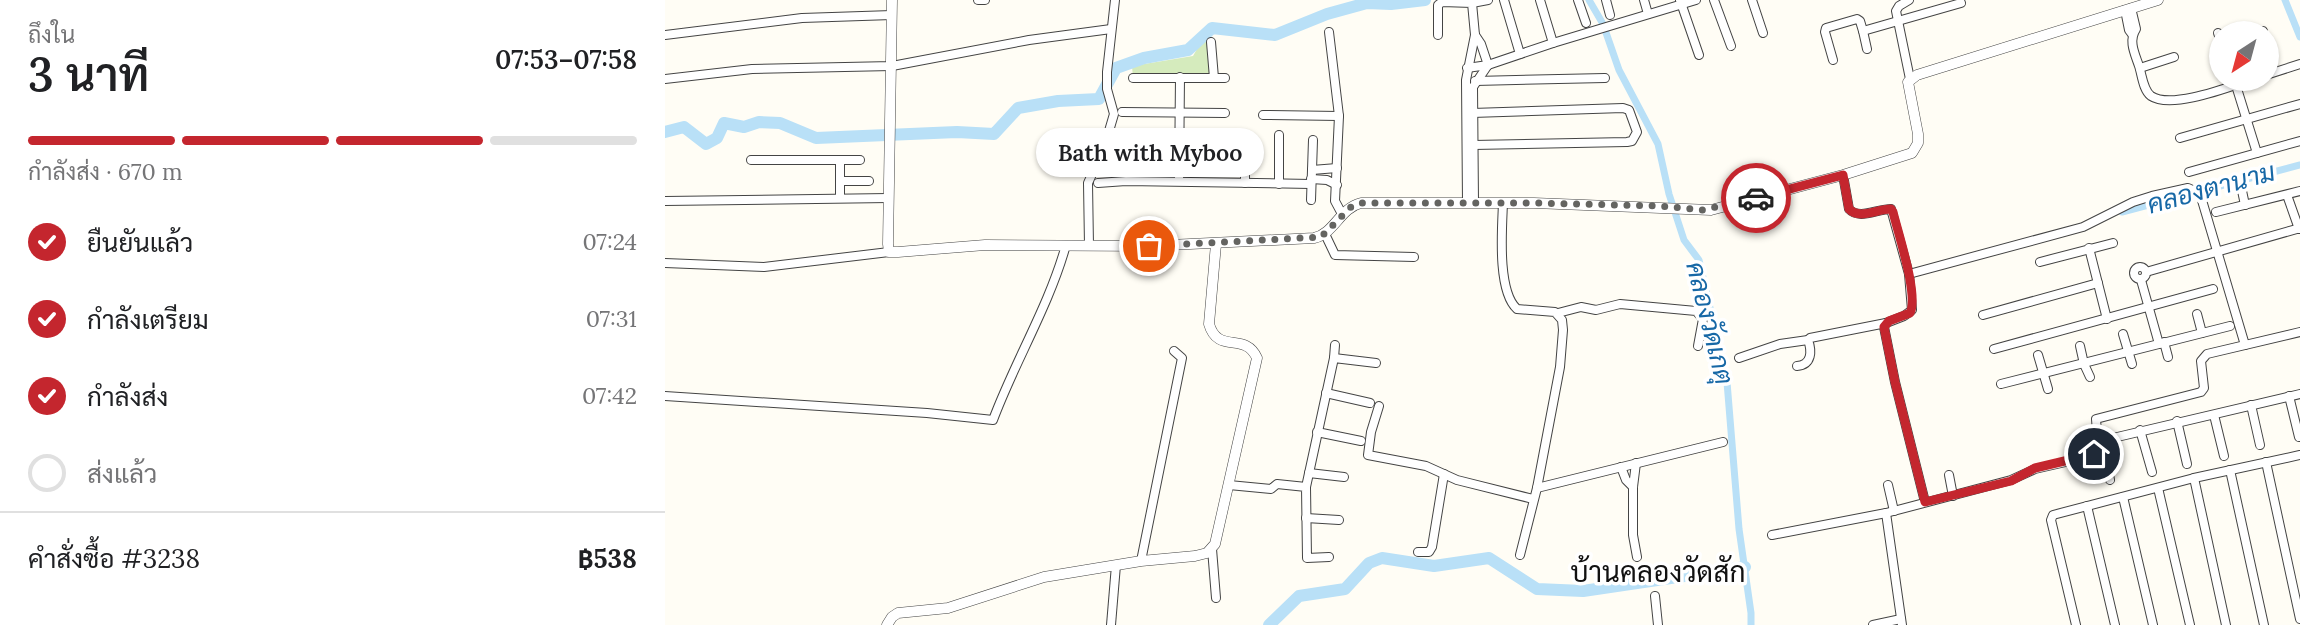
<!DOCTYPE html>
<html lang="th">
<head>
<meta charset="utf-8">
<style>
  body { margin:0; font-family:Lora,Sarabun,serif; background:#f2f2f2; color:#202124; height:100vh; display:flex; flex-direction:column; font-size:26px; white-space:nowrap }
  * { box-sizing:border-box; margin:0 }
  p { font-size:23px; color:#757577 }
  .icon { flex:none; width:38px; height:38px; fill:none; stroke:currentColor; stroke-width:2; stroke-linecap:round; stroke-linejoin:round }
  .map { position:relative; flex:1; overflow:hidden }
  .panel { display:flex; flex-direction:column; background:#fff; width:665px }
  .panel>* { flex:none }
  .needle { width:46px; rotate:216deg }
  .tools { position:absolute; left:1544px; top:21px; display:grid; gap:14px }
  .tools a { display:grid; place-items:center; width:70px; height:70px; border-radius:50%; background:#fff; box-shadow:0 2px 5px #0004; font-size:35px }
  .pin { position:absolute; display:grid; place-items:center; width:60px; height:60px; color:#fff; margin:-30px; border:4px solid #fff; border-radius:50%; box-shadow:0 2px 7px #0007 }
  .courier { position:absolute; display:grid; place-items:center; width:70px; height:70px; margin:-35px; border:5px solid #c4262e; border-radius:50%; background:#fff; color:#222; box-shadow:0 2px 9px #0007 }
  .bubble { position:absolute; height:49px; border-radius:24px; background:#fff; box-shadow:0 2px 5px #0004; font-size:23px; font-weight:600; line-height:49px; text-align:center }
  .overview em { font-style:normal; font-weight:600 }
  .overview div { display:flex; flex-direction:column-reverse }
  .overview { display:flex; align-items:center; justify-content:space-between; height:119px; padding:0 28px }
  h1 { font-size:46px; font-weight:600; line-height:52px }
  .bar { display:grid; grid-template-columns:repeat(4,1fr); gap:10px 7px; align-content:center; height:84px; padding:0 28px }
  .bar i { height:9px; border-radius:5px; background:#e0e0e0 }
  .bar .current { background:#c4262e }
  .bar p { grid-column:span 4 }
  .line { display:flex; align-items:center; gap:18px; padding:0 28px; border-top:2px solid #e0e0e0 }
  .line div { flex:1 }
  ol { padding:0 28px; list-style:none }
  li { display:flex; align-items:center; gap:21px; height:77px }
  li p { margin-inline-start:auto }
  li .icon { padding:7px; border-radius:50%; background:#c4262e; color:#fff; stroke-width:4 }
  li:last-child { color:#757577 }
  li i { width:38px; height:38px; border:4px solid #e0e0e0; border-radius:50% }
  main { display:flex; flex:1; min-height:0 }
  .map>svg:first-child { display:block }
  .green { fill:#d5ebbd }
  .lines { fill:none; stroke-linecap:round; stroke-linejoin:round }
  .canal { stroke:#b9e0f7; stroke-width:7 }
  .river { stroke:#b9e0f7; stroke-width:12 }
  .minor-casing { stroke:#444; stroke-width:10 }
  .tertiary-casing { stroke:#444; stroke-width:11 }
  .minor { stroke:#fff; stroke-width:8 }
  .tertiary { stroke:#fff; stroke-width:10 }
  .done { stroke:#646461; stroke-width:7; stroke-dasharray:0 12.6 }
  .route { stroke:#c4262e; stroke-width:9 }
  .labels { text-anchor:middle; stroke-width:7; stroke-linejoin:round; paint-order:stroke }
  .water-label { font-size:26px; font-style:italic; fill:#1768a6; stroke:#fff }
  .quarter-label { font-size:28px; fill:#111; stroke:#fff }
</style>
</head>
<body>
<main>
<section class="panel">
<div class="overview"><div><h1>3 นาที</h1><p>ถึงใน</p></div><em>07:53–07:58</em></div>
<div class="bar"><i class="current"></i><i class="current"></i><i class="current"></i><i></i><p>กำลังส่ง · 670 m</p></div>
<ol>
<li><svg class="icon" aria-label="check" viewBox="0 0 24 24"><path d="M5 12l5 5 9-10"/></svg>ยืนยันแล้ว<p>07:24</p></li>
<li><svg class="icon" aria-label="check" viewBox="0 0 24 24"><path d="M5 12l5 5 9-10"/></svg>กำลังเตรียม<p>07:31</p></li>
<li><svg class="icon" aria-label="check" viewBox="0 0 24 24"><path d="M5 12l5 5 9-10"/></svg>กำลังส่ง<p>07:42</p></li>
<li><i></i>ส่งแล้ว</li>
</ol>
<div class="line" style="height:91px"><div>คำสั่งซื้อ #3238</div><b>฿538</b></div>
</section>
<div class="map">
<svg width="1635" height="625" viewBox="0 0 1635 625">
  <rect width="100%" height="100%" fill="#fffdf5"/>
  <path class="green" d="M542 41 549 80 468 78 467 66 528 56 536 42Z"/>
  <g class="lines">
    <g class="canal">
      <path d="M924 0 938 24 954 70 993 144 1004 194 1019 240 1034 260 1062 382 1074 529 1086 613V625"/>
      <path d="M1620 0 1635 37"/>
      <path d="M1457 212 1635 165"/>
    </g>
    <g class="river">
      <path d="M0 132 19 127 41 144 52 138 59 123 79 127 94 122 115 123 151 138 292 132 329 134 353 108 393 101 434 99 451 68 479 58 523 50 547 28 610 35 662 14 702 3 726 4 760 0"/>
      <path d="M604 625 634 596 680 589 704 563 717 558 769 566 824 558 872 589 918 591 1080 567"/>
    </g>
    <defs>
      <g id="minor">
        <path d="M313 0H320"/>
        <path d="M839 0 855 54"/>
        <path d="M875 0 888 43"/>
        <path d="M913 0 921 23"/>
        <path d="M941 0 945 15"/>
        <path d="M979 0 983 14"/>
        <path d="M1015 0 1034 55"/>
        <path d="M1049 0 1066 46"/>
        <path d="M1087 0 1098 33"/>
        <path d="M1244 0 1234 6 1231 11 1245 79"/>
        <path d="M807 3 823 0"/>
        <path d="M1466 8 1471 29C1463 41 1470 54 1474 66 1477 75 1478 90 1486 96 1507 110 1566 86 1588 79"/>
        <path d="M1460 10 1464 30 1467 34"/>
        <path d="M664 32 674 116 670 201 677 214"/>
        <path d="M1553 33 1556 42"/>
        <path d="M1592 33 1598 31"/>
        <path d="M0 35 137 18 227 15"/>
        <path d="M773 35V5L777 2 807 3 810 35 816 44 823 65"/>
        <path d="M546 42 549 78"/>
        <path d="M1202 49 1198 31 1296 3"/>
        <path d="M1168 60 1160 32 1161 28 1192 19 1195 21 1198 31"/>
        <path d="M802 68 823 65 888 43 1031 0"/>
        <path d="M1475 68 1509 57"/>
        <path d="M1601 75 1635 64"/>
        <path d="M468 78H560"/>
        <path d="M0 79 87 69 227 66 364 40 446 29"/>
        <path d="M1569 79 1592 153"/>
        <path d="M810 81 940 78"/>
        <path d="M457 112 560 113"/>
        <path d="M807 113 958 108 964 110 972 132 967 141 962 142 808 145"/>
        <path d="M598 115 674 116"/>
        <path d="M1515 138 1635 104"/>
        <path d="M447 145 557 146"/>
        <path d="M86 160H175V198"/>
        <path d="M175 160H195"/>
        <path d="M647 170 672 168"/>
        <path d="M1524 172 1635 141"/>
        <path d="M1178 175 1184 209C1194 220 1212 209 1226 209L1244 274 1247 310 1239 316 1221 323 1219 327 1230 382 1260 502"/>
        <path d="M646 179 662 180 672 185"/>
        <path d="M175 181H204"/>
        <path d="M514 181 515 77"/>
        <path d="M433 183 461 181 646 184"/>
        <path d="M580 183V136"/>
        <path d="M614 184V135"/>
        <path d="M1576 186 1580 205"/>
        <path d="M1622 195 1634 229"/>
        <path d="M646 200 648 140"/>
        <path d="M0 201 224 198"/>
        <path d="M802 203 801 80 810 35"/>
        <path d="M809 203 808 87 823 65"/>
        <path d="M838 203C837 229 832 291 852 309L890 312 897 320 898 330 895 367 872 488 855 555"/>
        <path d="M1551 212 1635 191"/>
        <path d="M660 234 670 255 749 257"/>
        <path d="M424 246 423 183 439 148 449 114 442 89V72L450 0"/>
        <path d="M1424 248 1442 319"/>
        <path d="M1375 262 1448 243"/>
        <path d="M0 263 99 267 224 252"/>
        <circle cx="1475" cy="273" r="6"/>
        <path d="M1481 272 1635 228"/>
        <path d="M1244 274 1418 227 1468 202 1487 196 1523 188 1532 192 1536 197 1580 345"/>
        <path d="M1476 280 1494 344"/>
        <path d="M893 313 916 307 931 310 955 304 1031 311 1038 319 1033 346"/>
        <path d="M1532 314 1537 333"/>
        <path d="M1318 315 1433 283"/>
        <path d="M1458 334 1467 364"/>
        <path d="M1499 342 1503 357"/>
        <path d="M1415 346 1419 364 1425 377"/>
        <path d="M1329 349 1548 289"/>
        <path d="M1373 355 1383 389"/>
        <path d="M669 358 670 345"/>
        <path d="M1074 358 1115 344 1143 340"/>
        <path d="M1132 366C1147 365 1147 351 1143 340L1145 338 1221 323"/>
        <path d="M1336 384 1565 326"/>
        <path d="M661 393 705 403"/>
        <path d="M0 396 262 413 328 420C350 361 384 306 401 245"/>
        <path d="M1624 396 1634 437"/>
        <path d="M1586 405 1595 445"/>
        <path d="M714 406 706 432 703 455 761 466 792 480 868 499"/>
        <path d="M1549 415 1559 456"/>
        <path d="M1512 421 1522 464"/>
        <path d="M1475 430 1487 472"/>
        <path d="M652 432 696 441"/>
        <path d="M1412 441 1414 459"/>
        <path d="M1601 462 1635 619"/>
        <path d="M971 463 968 487V535L972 557"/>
        <path d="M956 467 961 480 968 487"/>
        <path d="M1565 470 1599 625"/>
        <path d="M644 473 679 477"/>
        <path d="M1284 475 1288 496"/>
        <path d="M1529 478 1561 625"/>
        <path d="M1445 480 1439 447 1441 442 1448 438 1635 394"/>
        <path d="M564 485 606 489 612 484 641 487 642 558 664 557"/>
        <path d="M1223 485 1229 511"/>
        <path d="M641 487 669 358 711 363"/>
        <path d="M872 488 1058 442"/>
        <path d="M1493 488 1525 625"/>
        <path d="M1458 497 1488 625"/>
        <path d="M1422 506 1450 625"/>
        <path d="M1221 513 1237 625"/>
        <path d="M641 518 674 520"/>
        <path d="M1107 535 1221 513 1346 480 1370 469 1427 456 1433 447 1431 419 1536 392 1539 388 1536 361 1542 354 1635 332"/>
        <path d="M547 549 551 598"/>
        <path d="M753 552H764L767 547 779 474"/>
        <path d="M476 561 517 358 509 351"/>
        <path d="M990 596 993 625"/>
        <path d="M446 625 451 565"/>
        <path d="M1208 625 1236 619"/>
        <path d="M1411 625 1386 520 1388 515 1529 478 1635 455"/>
      </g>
      <g id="tertiary">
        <path d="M227 0 223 244 224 252H233L320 245 484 246 649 238C669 234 675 208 696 203H869L1046 210 1178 175 1247 153 1253 143V134L1243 82 1252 75 1493 0"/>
        <path d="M222 625 227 617 233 613 283 608 379 577 476 561 530 556 542 553 550 544 592 358C580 331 553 355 544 324L551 244"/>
      </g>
    </defs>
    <use href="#minor" class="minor-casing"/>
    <use href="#tertiary" class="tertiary-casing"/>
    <use href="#minor" class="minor"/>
    <use href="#tertiary" class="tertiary"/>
  </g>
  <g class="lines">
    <path class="done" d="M484 246 656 237 686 207 696 203H869L995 206 1038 210 1091 198"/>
    <path class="route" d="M1091 198 1178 175 1184 209C1195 220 1211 209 1226 209L1228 212C1233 233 1254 296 1245 313L1224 321 1219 327 1230 382 1260 502 1346 481 1370 468 1429 454"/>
  </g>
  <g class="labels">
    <g class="water-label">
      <text transform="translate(1546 188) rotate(-15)" y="9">คลองตานาม</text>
      <text transform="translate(1045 323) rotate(76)" y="9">คลองวัดเกตุ</text>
    </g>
    <g class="quarter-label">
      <text x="993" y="582">บ้านคลองวัดสัก</text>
    </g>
  </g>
</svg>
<div class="tools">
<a><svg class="needle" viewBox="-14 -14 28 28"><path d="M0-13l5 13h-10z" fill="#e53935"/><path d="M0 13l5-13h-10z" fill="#757577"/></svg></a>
</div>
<div class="pin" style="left:484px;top:246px;background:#ea580c"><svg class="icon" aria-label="bag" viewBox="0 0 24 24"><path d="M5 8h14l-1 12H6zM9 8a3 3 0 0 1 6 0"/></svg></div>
<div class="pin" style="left:1429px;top:454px;background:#1f2937"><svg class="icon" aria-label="home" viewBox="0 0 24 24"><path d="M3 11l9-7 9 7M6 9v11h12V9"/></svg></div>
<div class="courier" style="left:1091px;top:198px"><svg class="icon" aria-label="car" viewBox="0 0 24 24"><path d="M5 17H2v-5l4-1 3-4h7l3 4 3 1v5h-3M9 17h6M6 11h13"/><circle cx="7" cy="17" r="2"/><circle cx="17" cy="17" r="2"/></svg></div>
<div class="bubble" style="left:371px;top:128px;width:228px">Bath with Myboo</div>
</div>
</main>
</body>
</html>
